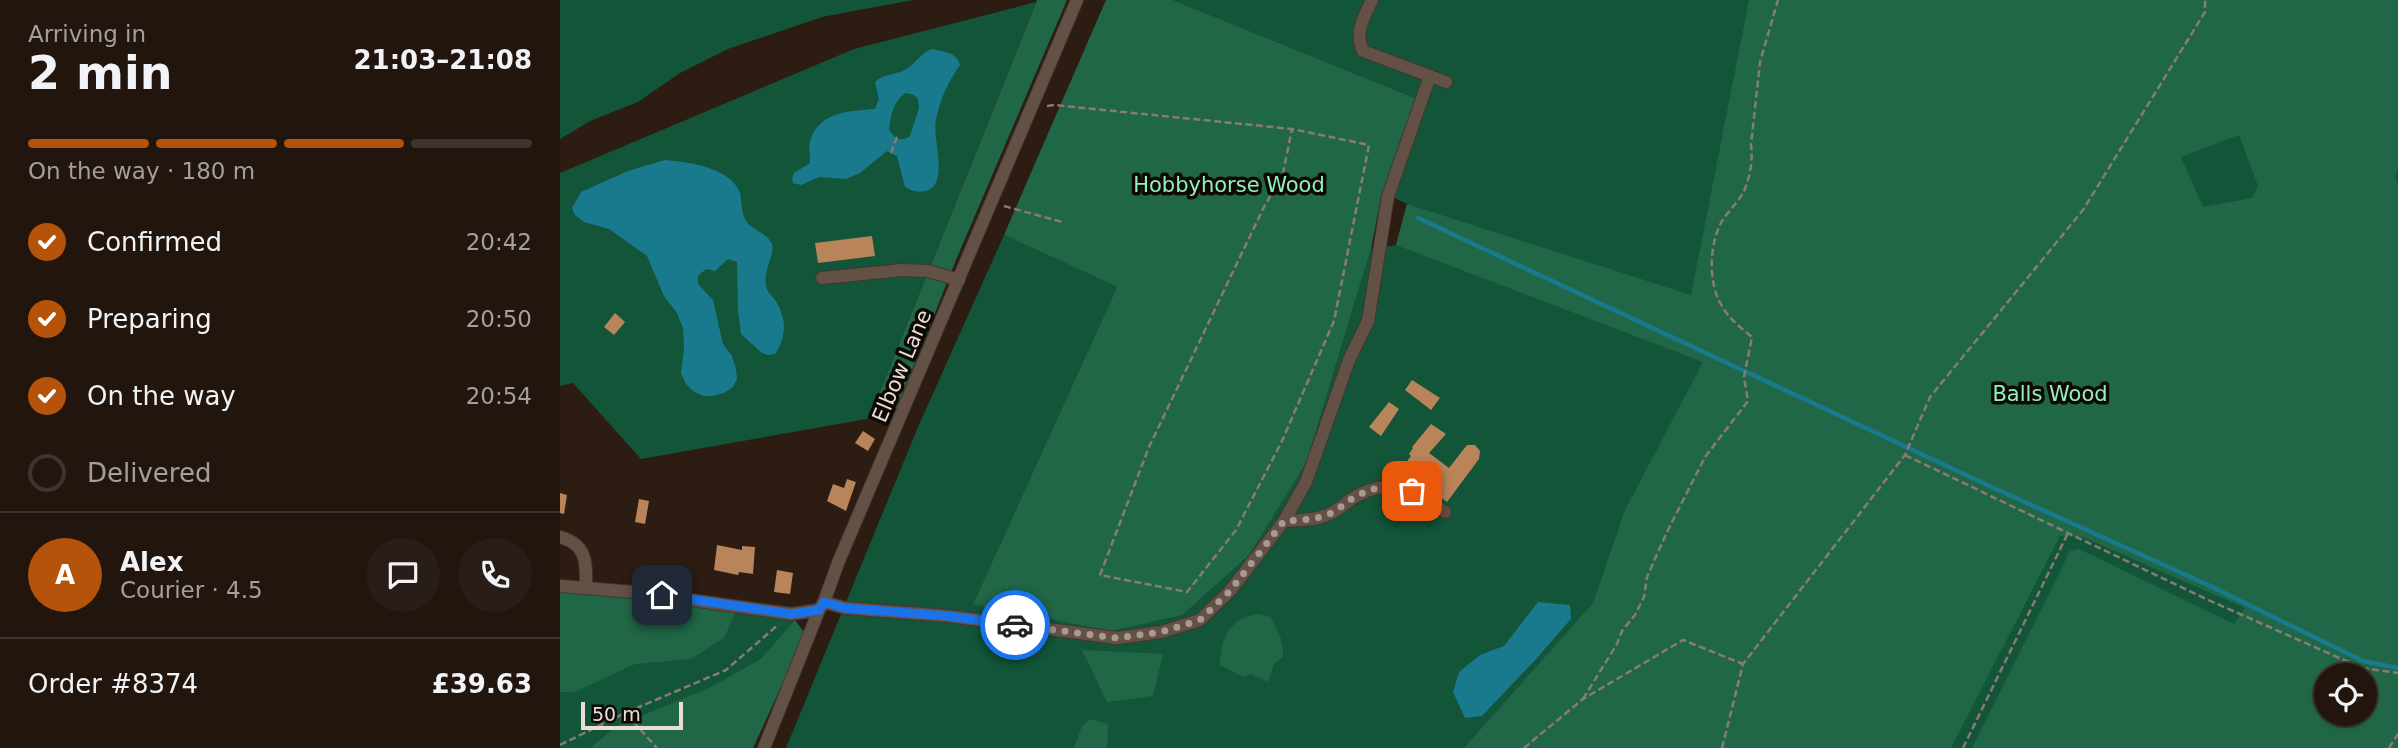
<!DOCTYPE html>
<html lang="en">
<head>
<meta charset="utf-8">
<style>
  body { margin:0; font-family:"DejaVu Sans",sans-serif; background:#291e17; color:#f1f3f6; height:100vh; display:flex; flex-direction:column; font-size:26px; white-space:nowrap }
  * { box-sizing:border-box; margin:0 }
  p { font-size:23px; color:#a29f9e }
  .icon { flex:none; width:38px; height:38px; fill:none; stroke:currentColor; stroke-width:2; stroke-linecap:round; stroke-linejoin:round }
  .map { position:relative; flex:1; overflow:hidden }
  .side { display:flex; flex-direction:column; background:#21150e; width:560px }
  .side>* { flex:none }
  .tools { position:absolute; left:1754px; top:663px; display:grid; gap:14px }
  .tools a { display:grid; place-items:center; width:63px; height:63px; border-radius:50%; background:#21150e; box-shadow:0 2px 5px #0004,0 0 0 2px #3e342e; font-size:35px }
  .scale { position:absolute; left:21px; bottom:18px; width:102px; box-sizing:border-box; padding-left:7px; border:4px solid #eaded8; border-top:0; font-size:19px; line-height:24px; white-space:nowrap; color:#eaded8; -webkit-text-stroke:5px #0f0805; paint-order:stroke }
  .pin { position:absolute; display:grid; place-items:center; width:60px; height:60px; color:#fff; margin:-30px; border-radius:14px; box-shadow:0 4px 10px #0006 }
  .courier { position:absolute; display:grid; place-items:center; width:70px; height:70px; margin:-35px; border:5px solid #1a73e8; border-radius:50%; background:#fff; color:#222; box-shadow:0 2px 9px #0007 }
  .headline em { font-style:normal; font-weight:700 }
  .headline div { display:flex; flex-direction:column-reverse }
  .headline { display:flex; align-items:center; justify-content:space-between; height:119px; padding:0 28px }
  h1 { font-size:46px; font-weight:700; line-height:52px }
  .bar { display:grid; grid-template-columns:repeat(4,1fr); gap:10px 7px; align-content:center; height:84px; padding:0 28px }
  .bar i { height:9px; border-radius:5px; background:#3e342e }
  .bar .active { background:#b45309 }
  .bar p { grid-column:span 4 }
  .line { display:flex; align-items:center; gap:18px; padding:0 28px; border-top:2px solid #3e342e }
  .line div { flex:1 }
  .round { display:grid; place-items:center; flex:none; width:74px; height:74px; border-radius:37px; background:#291e17 }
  ol { padding:0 28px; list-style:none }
  li { display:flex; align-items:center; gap:21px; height:77px }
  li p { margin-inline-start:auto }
  li .icon { padding:7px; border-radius:50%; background:#b45309; color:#fff; stroke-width:4 }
  li:last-child { color:#a29f9e }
  li i { width:38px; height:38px; border:4px solid #3e342e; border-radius:50% }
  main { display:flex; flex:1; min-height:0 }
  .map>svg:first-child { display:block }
  .green { fill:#125538; fill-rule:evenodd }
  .forest { fill:#206747; fill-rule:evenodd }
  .water { fill:#197a8e; fill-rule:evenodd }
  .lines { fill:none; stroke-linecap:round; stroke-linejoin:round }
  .stream { stroke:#197a8e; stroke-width:4.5 }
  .building { fill:#ba845a }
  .minor-casing { stroke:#433630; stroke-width:14 }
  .path { stroke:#897b73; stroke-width:2.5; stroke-dasharray:7 3.5; stroke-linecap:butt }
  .minor { stroke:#645146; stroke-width:12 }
  .done { stroke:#a89a93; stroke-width:7; stroke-dasharray:0 12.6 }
  .route { stroke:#1a73e8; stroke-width:9 }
  .labels { text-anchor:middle; stroke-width:7; stroke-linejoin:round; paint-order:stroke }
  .park-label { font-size:21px; fill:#8ef0bd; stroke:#0f0805 }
  .street-label { font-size:21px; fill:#eaded8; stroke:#0f0805 }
</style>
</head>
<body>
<main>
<section class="side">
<div class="headline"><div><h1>2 min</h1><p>Arriving in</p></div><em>21:03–21:08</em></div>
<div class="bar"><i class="active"></i><i class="active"></i><i class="active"></i><i></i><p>On the way · 180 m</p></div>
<ol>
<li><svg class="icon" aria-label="check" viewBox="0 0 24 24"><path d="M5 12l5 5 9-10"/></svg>Confirmed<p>20:42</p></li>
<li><svg class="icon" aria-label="check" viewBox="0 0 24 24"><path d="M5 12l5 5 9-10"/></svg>Preparing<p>20:50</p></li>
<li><svg class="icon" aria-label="check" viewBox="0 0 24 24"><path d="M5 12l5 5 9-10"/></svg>On the way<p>20:54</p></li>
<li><i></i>Delivered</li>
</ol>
<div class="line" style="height:126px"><b class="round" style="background:#b45309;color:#fff">A</b><div><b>Alex</b><p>Courier · 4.5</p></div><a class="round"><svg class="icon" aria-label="chat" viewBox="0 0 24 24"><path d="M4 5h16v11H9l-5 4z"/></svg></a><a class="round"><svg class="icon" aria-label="phone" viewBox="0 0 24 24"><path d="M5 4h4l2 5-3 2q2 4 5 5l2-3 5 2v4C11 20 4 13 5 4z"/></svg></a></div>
<div class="line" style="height:91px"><div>Order #8374</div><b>£39.63</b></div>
</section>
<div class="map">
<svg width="1838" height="748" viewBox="0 0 1838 748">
  <rect width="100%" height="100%" fill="#2c1c12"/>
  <g class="green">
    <path d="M0 0H353L262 17 168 49 120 73 78 102 30 121 0 139Z"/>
    <path d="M613 0H1838V748H226L358 427 444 235 557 287 413 604 747 461 811 249 836 245 847 204 822 192 860 100ZM1766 676H1804V714H1766Z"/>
    <path d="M476 2 317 399 307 419 81 459 13 383 0 386V173L294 49Z"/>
    <path d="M0 590 212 612 235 620 245 634 193 748H0Z"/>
  </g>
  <g class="forest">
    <path d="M477 0H507L396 260 337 408 317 399Z"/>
    <path d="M546 0H613L860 100 822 192 811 249 747 461 689 555 622 615 551 631 413 604 557 287 444 235Z"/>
    <path d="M1189 0H1838V168L1835 178 1838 182V748H1412L1510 551 1519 549 1674 624 1685 608 1523 537 1500 536 1391 748H904L1033 603 1065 510 1143 362 836 245 847 204 1131 295ZM1679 135 1698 186 1692 198 1643 207 1621 157ZM1766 676H1804V714H1766Z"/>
    <path d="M0 590 177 609 164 638 131 659 75 664 15 692H0Z"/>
    <path d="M699 614 710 617C718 631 724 640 723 657L714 664 708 682 691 674 683 677 660 665C660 638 671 616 699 614Z"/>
    <path d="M235 620 245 634 193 748H30L57 726 151 687 201 659Z"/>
    <path d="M522 650 603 654 593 696 547 702Z"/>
    <path d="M531 719 548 724 547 748H514L522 726Z"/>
  </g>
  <g class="water">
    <path d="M372 49C384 52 397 52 400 65 388 82 380 99 376 120 372 139 390 184 366 191 358 193 352 191 345 187L337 156 327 151 300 173 286 179 259 177 241 185 233 183 232 179 234 173 250 163C251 155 248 148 250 141 259 111 290 111 315 109L319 99 315 82C324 73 338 75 348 68 358 61 360 53 372 49ZM346 93 354 95 358 99 359 108 350 136 345 139H336L329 130C331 115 333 101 346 93Z"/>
    <path d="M105 160C127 162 171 167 180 193 182 201 181 212 185 219 191 231 207 232 212 244 215 254 203 271 206 286 207 293 214 297 217 303 227 320 226 338 215 354L208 355 202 353 181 334 178 311 177 262 168 259 155 271 146 269 138 276V284L153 300 163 344 172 356 176 369 177 379 173 387 164 393 153 396H144L134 392 126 384 121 373 124 348 123 328 117 313 104 296 87 256 49 229 24 222 15 215 12 208 21 192 68 171Z"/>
    <path d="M978 602 1010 605 1011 619 977 658 922 716 905 718 893 692 899 672 920 655 944 646Z"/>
  </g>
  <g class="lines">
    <path class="stream" d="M858 218 1423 483 1648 585 1803 661 1838 668"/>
  </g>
  <g class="building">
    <path d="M312 236 315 256 258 263 255 243Z"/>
    <path d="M55 313 65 322 54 335 44 327Z"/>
    <path d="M852 380 880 398 871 410 845 390Z"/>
    <path d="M829 402 839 409 821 436 809 427Z"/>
    <path d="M871 424 886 434 869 453 889 468 907 445H915L920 451 919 459 887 502 869 489 872 486 842 468 851 456 849 454 853 448 852 447Z"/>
    <path d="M303 431 315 439 308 451 295 443Z"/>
    <path d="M287 479 296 482 286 511 267 501 273 484 284 488Z"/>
    <path d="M0 493 7 495 4 514 0 513Z"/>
    <path d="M79 499 89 501 85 524 75 522Z"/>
    <path d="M157 545 182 550V546L195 547 193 574 179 572 178 575 154 570Z"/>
    <path d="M217 570 233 573 230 594 214 592Z"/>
  </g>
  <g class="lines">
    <defs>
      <g id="minor">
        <path d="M812 0C804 17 794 33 803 51L886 82"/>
        <path d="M262 278 342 270 368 271 399 280"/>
        <path d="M724 521C738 520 754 521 767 515 776 512 783 505 790 500 829 475 851 488 885 512"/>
        <path d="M0 537C28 545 26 563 26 588"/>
        <path d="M0 586 74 592 231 614 259 610"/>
        <path d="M264 602 285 608 388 616 557 638 601 632 640 620 670 591 724 521 746 482 789 360 808 321 828 196 870 76"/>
        <path d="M204 748 259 610 264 602 278 563 517 0"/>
      </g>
    </defs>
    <use href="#minor" class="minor-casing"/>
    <g class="path">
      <path d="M487 106 494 105 732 129 809 145 774 321 722 441 676 530 627 592 540 575 589 447 703 209 723 173 732 129"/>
      <path d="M331 153 337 137"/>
      <path d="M444 206 502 222"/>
      <path d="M1345 455 1646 599 1802 668 1838 673"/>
      <path d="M1023 699 1057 644 1062 631 1075 615 1084 597 1087 577 1107 532 1145 457 1188 401 1184 377 1192 337C1181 328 1169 319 1162 306 1148 284 1149 246 1161 223 1167 212 1177 204 1183 193 1190 179 1193 160 1191 145L1200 62 1218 0"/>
      <path d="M66 714 97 748"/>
      <path d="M0 745 65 713 166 670 219 624"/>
      <path d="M964 748 1023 699 1123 640 1183 664"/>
      <path d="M1162 748 1183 664 1345 455 1370 397 1523 210 1645 12V0"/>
      <path d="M1403 748 1508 533"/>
      <path d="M1829 748 1838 734"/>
    </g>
    <use href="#minor" class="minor"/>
  </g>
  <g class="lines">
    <path class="done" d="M455 625 557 638 601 632 640 620 670 591 724 521C738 520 754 520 767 515 775 512 783 505 790 500 811 487 829 483 852 491"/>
    <path class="route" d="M102 595 231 614 259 610 264 602 285 608 388 616 455 625"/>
  </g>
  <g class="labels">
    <g class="park-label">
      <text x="669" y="192">Hobbyhorse Wood</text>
      <text x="1490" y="401">Balls Wood</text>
    </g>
    <g class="street-label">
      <text transform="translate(342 366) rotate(-67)" y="7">Elbow Lane</text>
    </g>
  </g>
</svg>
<div class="tools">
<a><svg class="icon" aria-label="locate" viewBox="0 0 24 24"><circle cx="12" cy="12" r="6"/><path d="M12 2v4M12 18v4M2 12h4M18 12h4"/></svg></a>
</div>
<div class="scale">50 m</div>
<div class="pin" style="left:852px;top:491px;background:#ea580c"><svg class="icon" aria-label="bag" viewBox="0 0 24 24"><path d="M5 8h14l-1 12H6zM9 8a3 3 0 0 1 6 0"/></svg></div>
<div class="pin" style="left:102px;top:595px;background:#1f2937"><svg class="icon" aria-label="home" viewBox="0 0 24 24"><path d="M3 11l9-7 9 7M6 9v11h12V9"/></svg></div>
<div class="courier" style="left:455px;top:625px"><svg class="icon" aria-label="car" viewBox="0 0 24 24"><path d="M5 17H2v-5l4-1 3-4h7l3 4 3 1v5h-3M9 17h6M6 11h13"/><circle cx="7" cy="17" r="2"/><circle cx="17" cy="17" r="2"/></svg></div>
</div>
</main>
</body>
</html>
